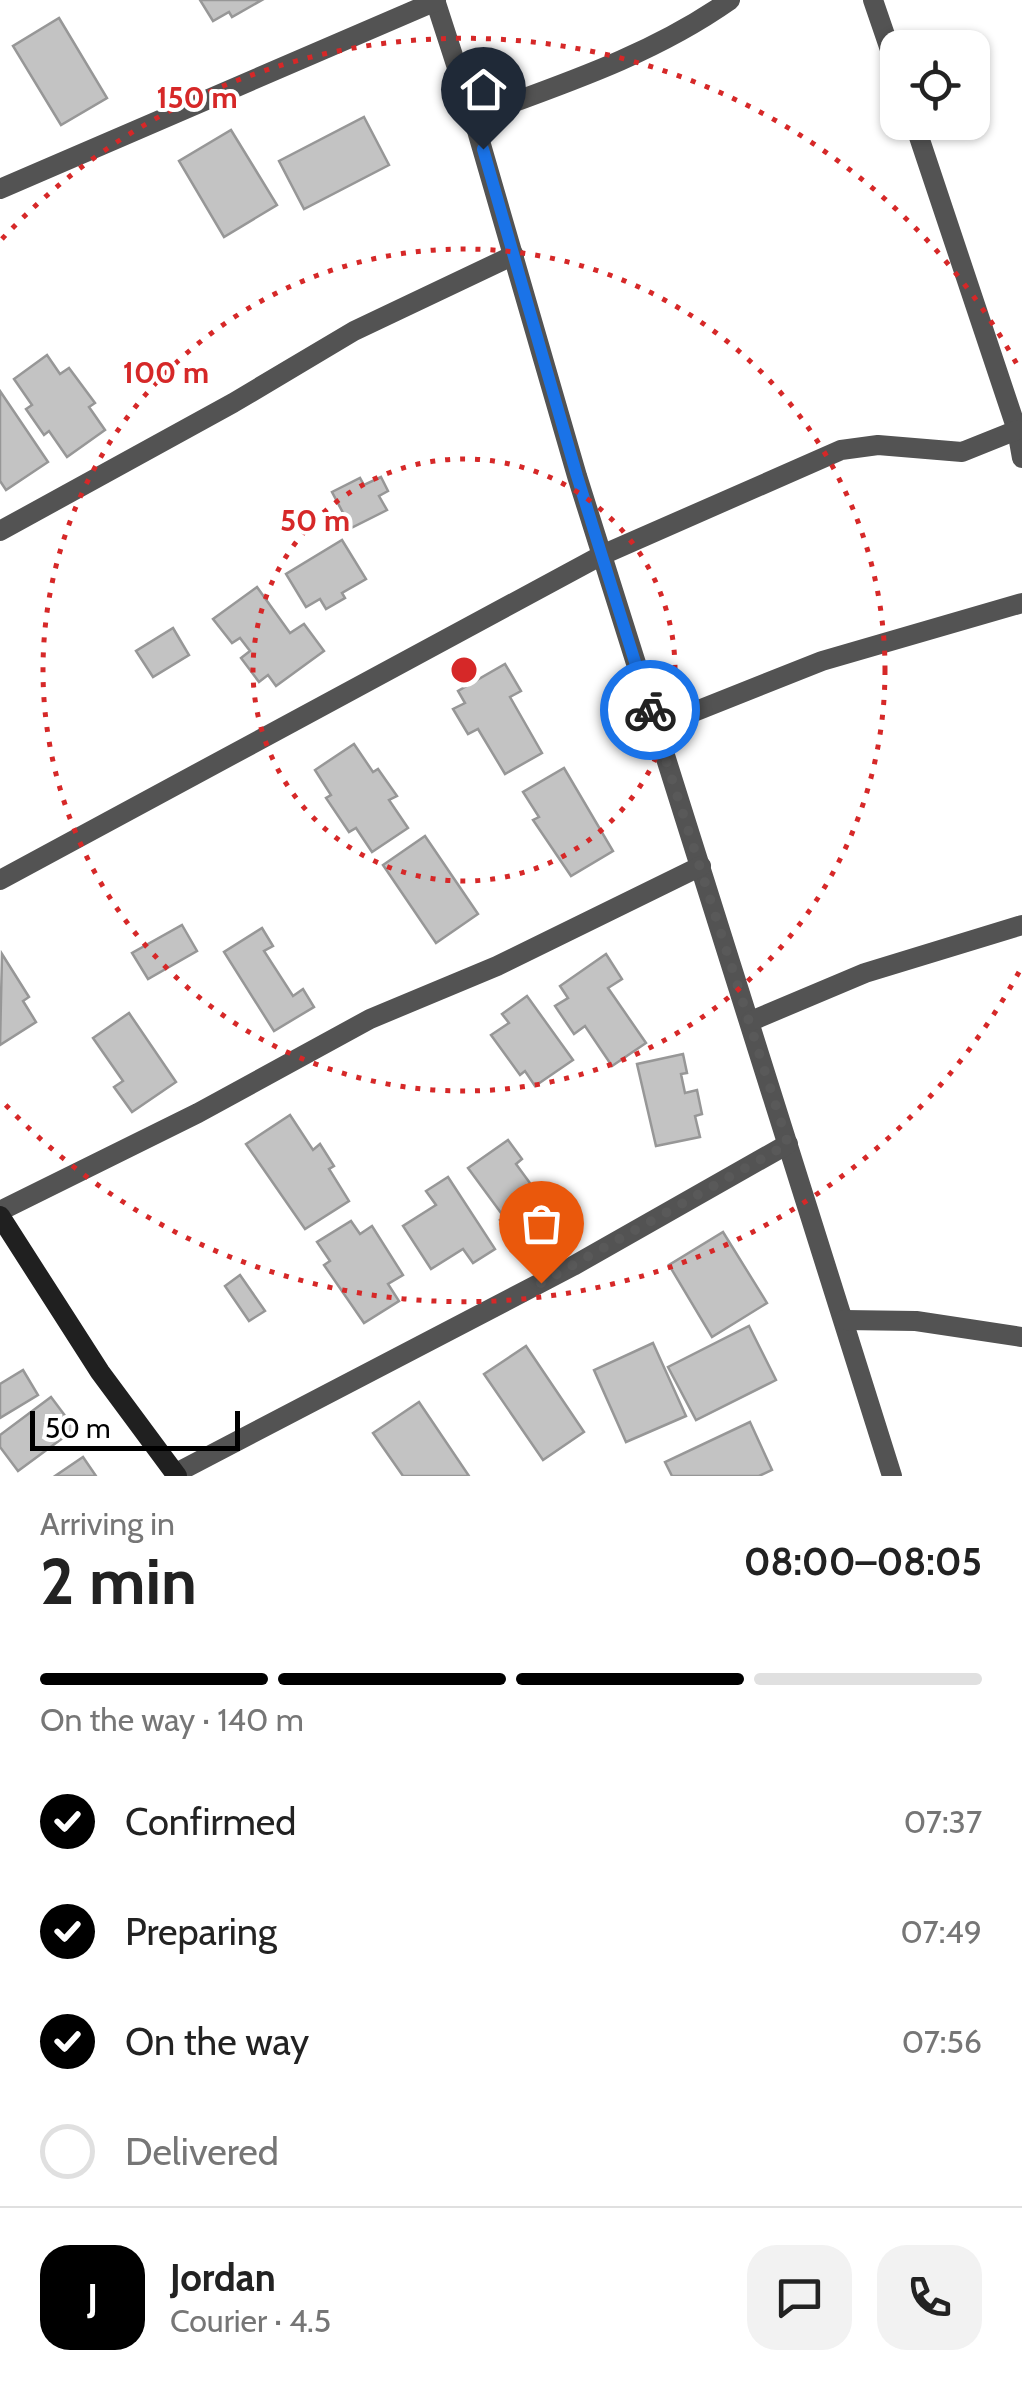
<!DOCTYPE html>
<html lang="en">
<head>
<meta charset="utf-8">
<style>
  body { margin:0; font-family:Cabin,sans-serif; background:#f2f2f2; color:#222; height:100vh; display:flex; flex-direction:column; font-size:38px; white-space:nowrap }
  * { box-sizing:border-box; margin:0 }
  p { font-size:32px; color:#767676 }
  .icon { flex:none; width:55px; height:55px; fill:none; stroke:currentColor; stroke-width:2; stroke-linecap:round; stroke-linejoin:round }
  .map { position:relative; height:1476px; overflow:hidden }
  .details { display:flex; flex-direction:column; background:#fff; flex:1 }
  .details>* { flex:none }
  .tools { position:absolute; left:880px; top:30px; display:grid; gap:20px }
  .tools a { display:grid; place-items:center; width:110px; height:110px; border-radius:20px; background:#fff; box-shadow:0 2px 8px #0004; font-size:50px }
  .scale { position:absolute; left:30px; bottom:25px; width:210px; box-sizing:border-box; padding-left:10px; border:5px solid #000; border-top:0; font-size:28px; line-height:35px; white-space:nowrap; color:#000; -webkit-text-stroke:8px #fff; paint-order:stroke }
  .pin { position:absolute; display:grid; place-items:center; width:85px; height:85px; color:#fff; margin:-102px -42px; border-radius:50% 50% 50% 0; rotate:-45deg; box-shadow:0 0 10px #0007 }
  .pin .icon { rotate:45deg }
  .courier { position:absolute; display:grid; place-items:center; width:100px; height:100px; margin:-50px; border:8px solid #1a73e8; border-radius:50%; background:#fff; color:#222; box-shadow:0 2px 12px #0007 }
  .overview em { font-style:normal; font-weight:700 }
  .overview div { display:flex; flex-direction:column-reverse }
  .overview { display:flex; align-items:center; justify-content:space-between; height:170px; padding:0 40px }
  h1 { font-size:65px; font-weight:700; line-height:75px }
  .bar { display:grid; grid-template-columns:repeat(4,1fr); gap:15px 10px; align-content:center; height:120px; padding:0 40px }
  .bar i { height:12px; border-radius:8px; background:#e0e0e0 }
  .bar .current { background:#000 }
  .bar p { grid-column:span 4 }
  .line { display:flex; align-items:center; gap:25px; padding:0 40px; border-top:2px solid #e0e0e0 }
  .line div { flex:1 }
  .round { display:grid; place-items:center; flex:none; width:105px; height:105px; border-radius:30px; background:#f2f2f2 }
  ol { padding:0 40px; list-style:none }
  li { display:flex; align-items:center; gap:30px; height:110px }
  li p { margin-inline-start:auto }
  li .icon { padding:10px; border-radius:50%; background:#000; color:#fff; stroke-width:4 }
  li:last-child { color:#767676 }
  li i { width:55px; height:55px; border:5px solid #e0e0e0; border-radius:50% }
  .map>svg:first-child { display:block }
  .building { fill:#c3c3c3; stroke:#979797; stroke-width:2.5 }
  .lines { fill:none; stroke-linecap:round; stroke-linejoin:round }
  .minor { stroke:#535353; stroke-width:20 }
  .secondary { stroke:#202020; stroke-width:20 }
  .done { stroke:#595959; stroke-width:10; stroke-dasharray:0 18 }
  .route { stroke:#1a73e8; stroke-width:12 }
  .ring { fill:none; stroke:#d62828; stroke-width:5; stroke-dasharray:5 10 }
  .centre { fill:#d62828; stroke:#fff; stroke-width:5 }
  .ring-label { font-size:30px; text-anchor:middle; font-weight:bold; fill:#d62828; stroke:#fff; stroke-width:8; stroke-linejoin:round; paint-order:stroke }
</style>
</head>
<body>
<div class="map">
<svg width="1022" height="1476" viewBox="0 0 1022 1476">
  <rect width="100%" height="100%" fill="#fff"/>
  <g class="building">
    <path d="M200 0H262L232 17 229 12 213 21Z"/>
    <path d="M59 18 107 98 61 125 13 46Z"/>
    <path d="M364 117 389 165 304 209 279 161Z"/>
    <path d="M231 130 277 205 224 237 179 161Z"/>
    <path d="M47 355 60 374 69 368 95 403 89 407 105 430 67 457 49 431 44 435 26 409 32 405 14 379Z"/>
    <path d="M0 391 48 462 6 490 0 481Z"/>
    <path d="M381 477 388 491 379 496 387 510 351 528 332 492 360 478 364 485Z"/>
    <path d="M342 540 366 579 342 593 345 598 326 609 320 599 306 607 286 574Z"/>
    <path d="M257 587 290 633 304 624 324 651 276 686 268 675 259 682 241 658 250 651 240 638 232 643 213 619Z"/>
    <path d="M173 628 189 655 153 677 136 651Z"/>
    <path d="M505 664 521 691 510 697 542 753 505 774 478 729 468 734 453 709 465 703 458 691Z"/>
    <path d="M354 744 373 772 378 769 397 796 389 800 408 828 372 852 356 828 349 832 326 798 331 795 315 770Z"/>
    <path d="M564 768 613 851 571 876 533 820 539 817 523 792Z"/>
    <path d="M425 836 478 914 436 943 383 865Z"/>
    <path d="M182 925 197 951 148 979 132 953Z"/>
    <path d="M262 928 273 946 264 951 293 996 303 989 314 1007 274 1031 224 952Z"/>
    <path d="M2 954 29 997 23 1001 36 1022 0 1045Z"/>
    <path d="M606 954 622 979 608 988 646 1043 612 1066 585 1026 574 1034 555 1006 568 998 560 986Z"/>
    <path d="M527 996 573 1060 535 1086 525 1071 520 1075 491 1035 509 1023 502 1014Z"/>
    <path d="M129 1013 176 1082 132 1112 114 1087 123 1081 93 1038Z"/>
    <path d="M683 1054 687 1073 681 1074 685 1093 697 1090 702 1114 695 1116 700 1137 656 1146 637 1064Z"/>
    <path d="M290 1115 313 1150 320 1144 334 1166 329 1169 349 1201 305 1229 246 1144Z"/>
    <path d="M508 1140 522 1159 516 1164 543 1201 549 1197 561 1214 518 1245 500 1220 504 1217 468 1168Z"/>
    <path d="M448 1177 495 1249 473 1263 463 1249 431 1269 403 1226 436 1205 426 1191Z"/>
    <path d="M351 1221 360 1234 372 1226 403 1275 388 1284 399 1301 364 1323 324 1265 330 1261 317 1242Z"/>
    <path d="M723 1232 767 1303 712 1337 669 1265Z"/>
    <path d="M240 1275 265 1311 249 1321 225 1286Z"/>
    <path d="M749 1326 776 1380 696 1420 668 1367Z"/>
    <path d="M653 1343 686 1416 626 1442 594 1370Z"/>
    <path d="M526 1346 584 1432 543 1460 484 1374Z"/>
    <path d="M23 1370 38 1395 0 1418V1384Z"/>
    <path d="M51 1397 75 1429 18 1471 0 1447V1435Z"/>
    <path d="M419 1402 469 1476H403L373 1433Z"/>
    <path d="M750 1422 772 1470 759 1476H672L665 1462Z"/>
    <path d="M83 1457 96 1476H55Z"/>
  </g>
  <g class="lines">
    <g class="minor">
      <path d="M435 0 473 117 577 476 892 1476"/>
      <path d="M873 0 898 73"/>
      <path d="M473 117C563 84 652 55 730 0"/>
      <path d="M914 122 1017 430 1022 458"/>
      <path d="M0 189 436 1"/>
      <path d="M0 531 233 403 354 331 514 255"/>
      <path d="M656 727 822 661 1022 603"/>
      <path d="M0 880 602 555 841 450 878 445 962 452 1017 430"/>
      <path d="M751 1021 865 973 1022 925"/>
      <path d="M0 1211 198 1113 370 1019 497 966 701 866"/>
      <path d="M844 1320 916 1321 1022 1337"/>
      <path d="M176 1473 573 1266 788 1144"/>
    </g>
    <path class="secondary" d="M0 1216 100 1372 177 1476"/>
  </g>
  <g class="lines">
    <path class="done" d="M541 1283 788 1144 650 710"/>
    <path class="route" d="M483 149 577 476 650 710"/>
  </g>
  <g class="ring">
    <circle cx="464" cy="670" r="211"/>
    <circle cx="464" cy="670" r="421"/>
    <path d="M1019 972A632 632 0 0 1 2 1101M2 239A632 632 0 0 1 1019 368"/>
  </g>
  <circle cx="464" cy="670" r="15" class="centre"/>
  <g class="ring-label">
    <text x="197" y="108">150 m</text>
    <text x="166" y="383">100 m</text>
    <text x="315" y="531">50 m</text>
  </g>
</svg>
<div class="tools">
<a><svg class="icon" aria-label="locate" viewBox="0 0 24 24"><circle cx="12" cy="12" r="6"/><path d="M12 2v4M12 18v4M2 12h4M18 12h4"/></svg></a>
</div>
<div class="scale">50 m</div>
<div class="pin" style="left:541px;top:1283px;background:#ea580c"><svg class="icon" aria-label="bag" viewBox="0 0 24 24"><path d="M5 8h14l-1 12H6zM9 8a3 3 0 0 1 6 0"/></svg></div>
<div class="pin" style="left:483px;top:149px;background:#1f2937"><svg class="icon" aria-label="home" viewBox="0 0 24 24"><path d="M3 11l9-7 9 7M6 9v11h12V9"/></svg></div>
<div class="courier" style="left:650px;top:710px"><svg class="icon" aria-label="bike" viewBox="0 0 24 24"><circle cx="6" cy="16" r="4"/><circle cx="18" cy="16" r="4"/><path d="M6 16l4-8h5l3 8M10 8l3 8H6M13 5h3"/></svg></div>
</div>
<section class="details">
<div class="overview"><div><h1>2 min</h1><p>Arriving in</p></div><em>08:00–08:05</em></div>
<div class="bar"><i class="current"></i><i class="current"></i><i class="current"></i><i></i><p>On the way · 140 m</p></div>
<ol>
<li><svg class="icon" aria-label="check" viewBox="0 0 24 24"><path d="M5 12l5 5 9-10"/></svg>Confirmed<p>07:37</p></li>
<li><svg class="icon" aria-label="check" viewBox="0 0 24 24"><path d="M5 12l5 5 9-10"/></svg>Preparing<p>07:49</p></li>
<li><svg class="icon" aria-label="check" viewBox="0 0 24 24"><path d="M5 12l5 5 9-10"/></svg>On the way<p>07:56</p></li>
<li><i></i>Delivered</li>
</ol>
<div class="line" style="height:180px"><b class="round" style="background:#000;color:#fff">J</b><div><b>Jordan</b><p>Courier · 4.5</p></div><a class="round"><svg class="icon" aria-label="chat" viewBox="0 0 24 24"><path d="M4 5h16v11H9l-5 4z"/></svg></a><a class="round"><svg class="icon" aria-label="phone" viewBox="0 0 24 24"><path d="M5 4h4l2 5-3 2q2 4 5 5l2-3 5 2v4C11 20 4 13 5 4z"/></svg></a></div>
</section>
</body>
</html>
